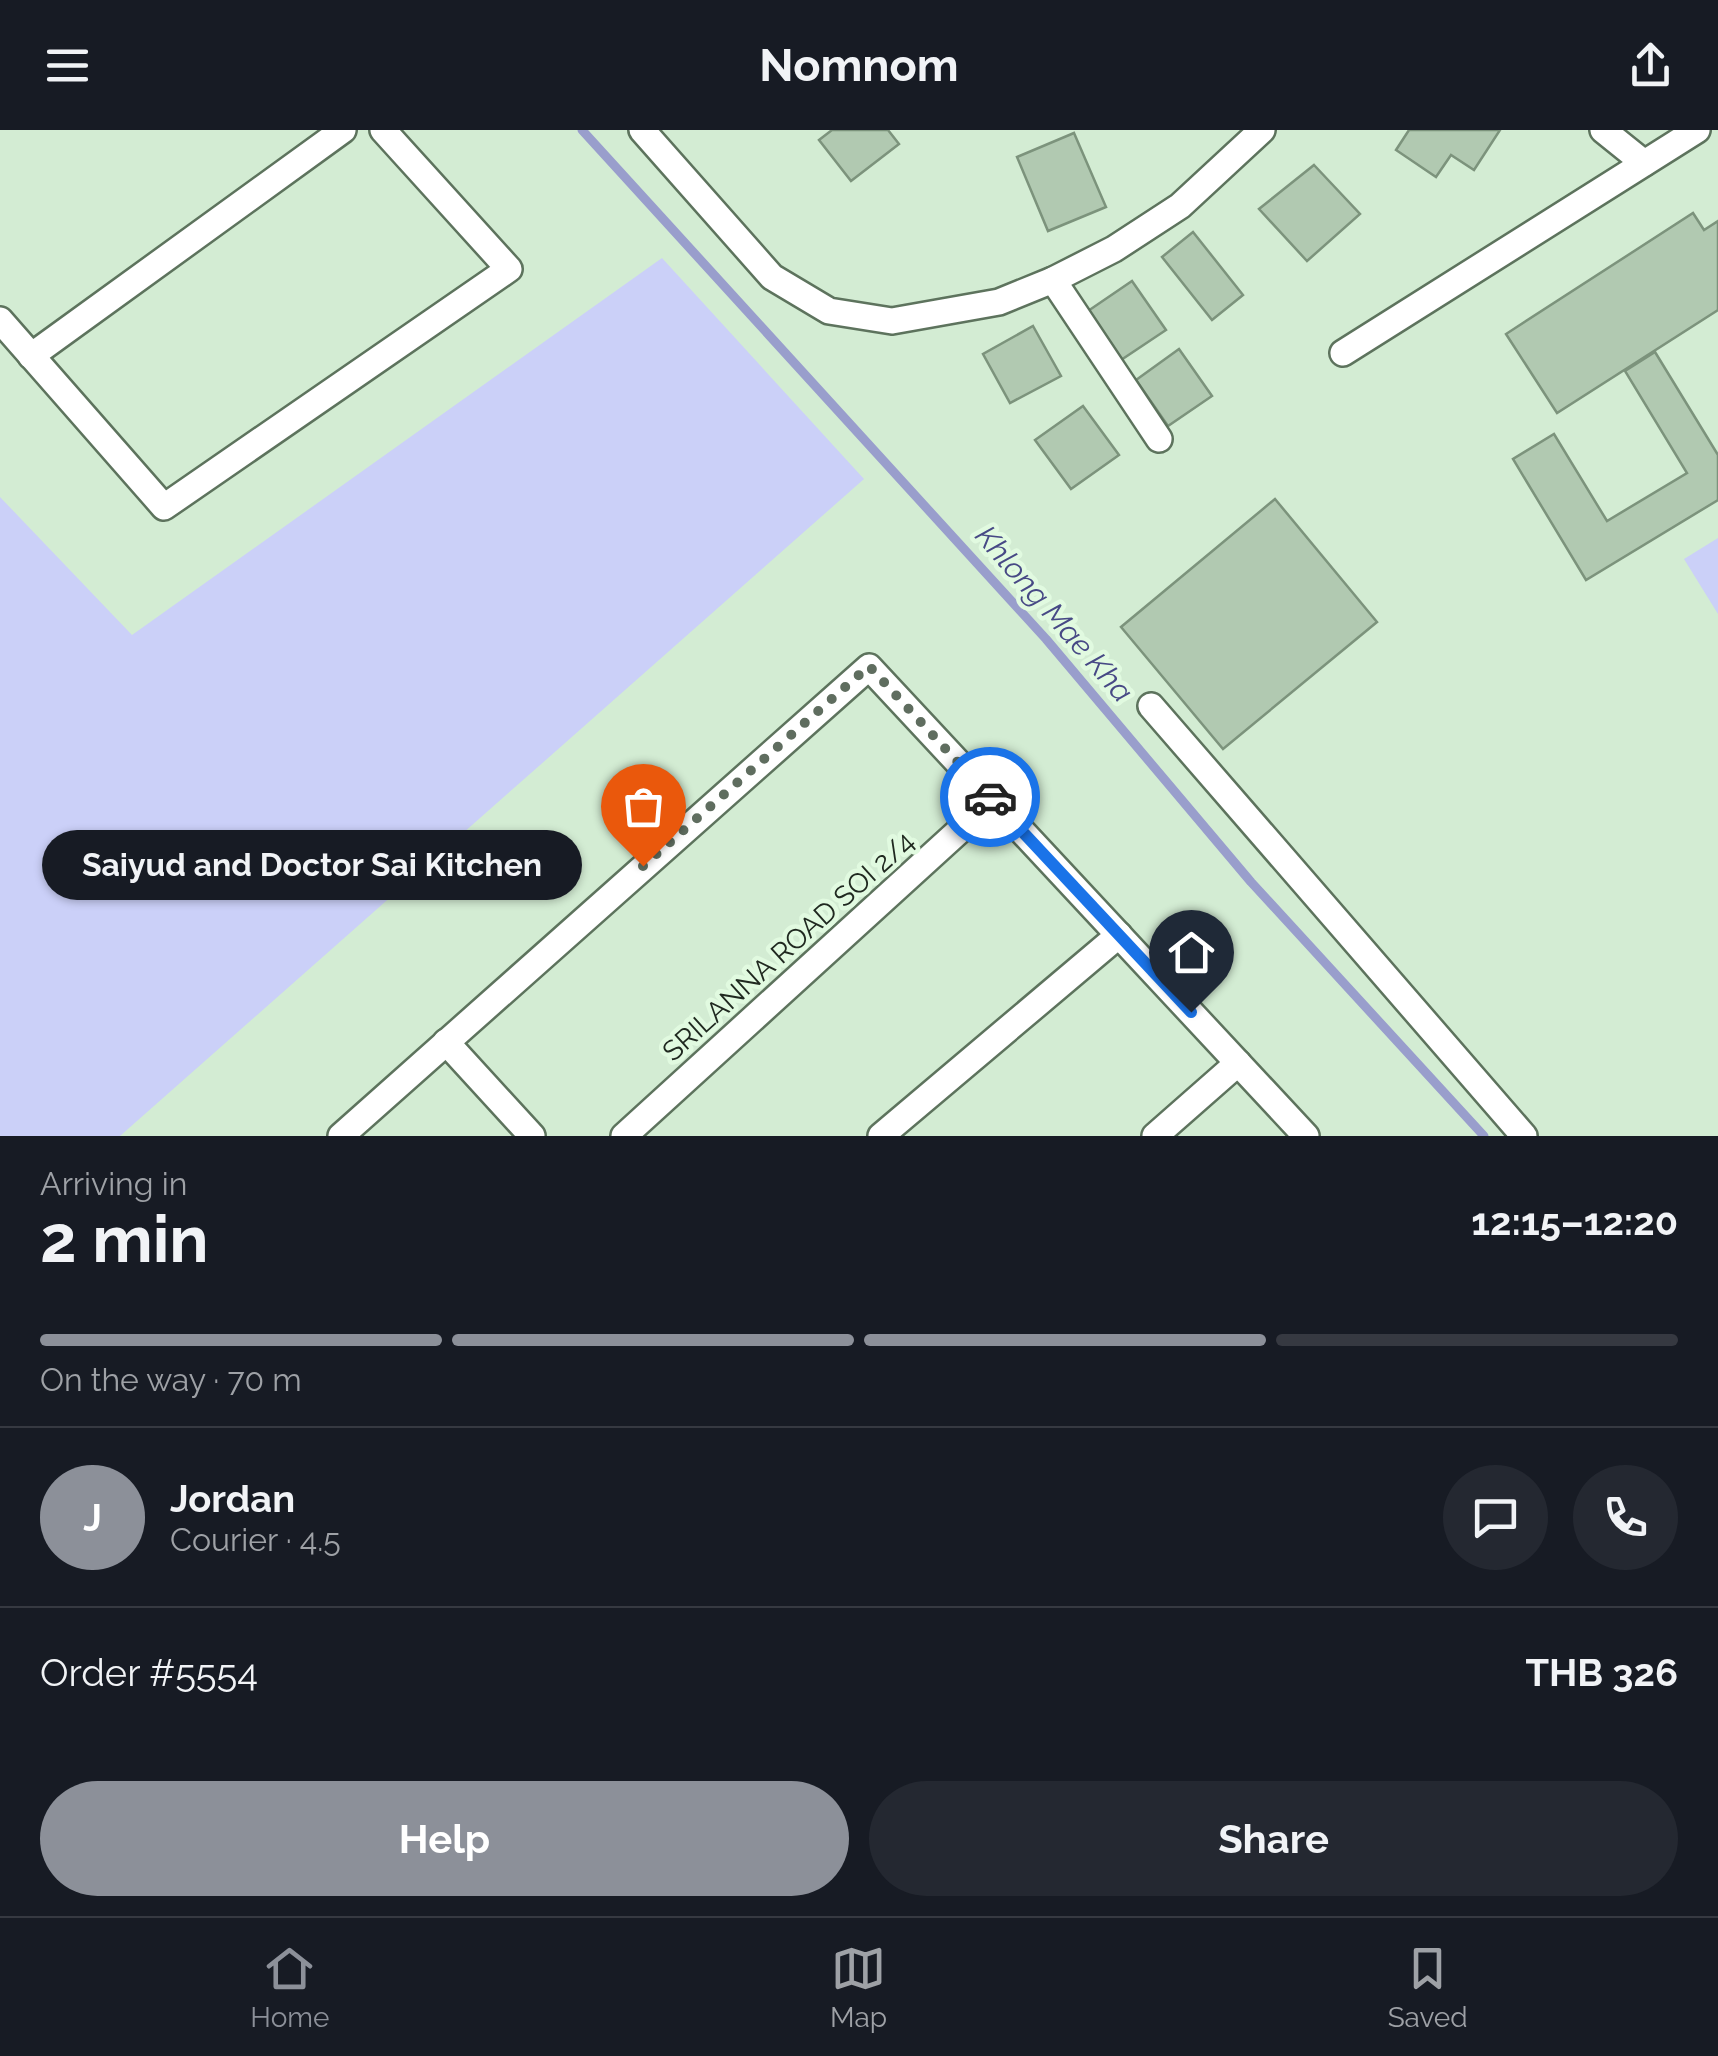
<!DOCTYPE html>
<html lang="en">
<head>
<meta charset="utf-8">
<style>
  body { margin:0; font-family:Raleway,sans-serif; background:#242831; color:#f1f3f6; height:100vh; display:flex; flex-direction:column; font-size:38px; white-space:nowrap }
  * { box-sizing:border-box; margin:0 }
  p { font-size:32px; color:#9ea1a6 }
  .icon { flex:none; width:55px; height:55px; fill:none; stroke:currentColor; stroke-width:2; stroke-linecap:round; stroke-linejoin:round }
  .map { position:relative; height:1006px; overflow:hidden }
  .panel { display:flex; flex-direction:column; background:#171b24; flex:1 }
  .panel>* { flex:none }
  .pin { position:absolute; display:grid; place-items:center; width:85px; height:85px; color:#fff; margin:-102px -42px; border-radius:50% 50% 50% 0; rotate:-45deg; box-shadow:0 0 10px #0007 }
  .pin .icon { rotate:45deg }
  .courier { position:absolute; display:grid; place-items:center; width:100px; height:100px; margin:-50px; border:8px solid #1a73e8; border-radius:50%; background:#fff; color:#222; box-shadow:0 2px 12px #0007 }
  .bubble { position:absolute; height:70px; border-radius:35px; background:#171b24; box-shadow:0 2px 8px #0004; font-size:32px; font-weight:700; line-height:70px; text-align:center }
  .summary em { font-style:normal; font-weight:700 }
  .summary div { display:flex; flex-direction:column-reverse }
  .summary { display:flex; align-items:center; justify-content:space-between; height:170px; padding:0 40px }
  h1 { font-size:65px; font-weight:700; line-height:75px }
  .bar { display:grid; grid-template-columns:repeat(4,1fr); gap:15px 10px; align-content:center; height:120px; padding:0 40px }
  .bar i { height:12px; border-radius:8px; background:#363941 }
  .bar .on { background:#8c9099 }
  .bar p { grid-column:span 4 }
  .line { display:flex; align-items:center; gap:25px; padding:0 40px; border-top:2px solid #363941 }
  .line div { flex:1 }
  .round { display:grid; place-items:center; flex:none; width:105px; height:105px; border-radius:52px; background:#242831 }
  .button { display:flex; gap:20px; margin-top:auto; padding:20px 40px }
  .button a { flex:1; height:115px; border-radius:60px; background:#8c9099; color:#fff; font-size:40px; font-weight:700; line-height:115px; text-align:center }
  .button a+a { background:#242831; color:#f1f3f6 }
  header { display:flex; justify-content:space-between; align-items:center; height:130px; padding:0 40px; background:#171b24; font-size:45px; font-weight:700 }
  .menu { display:flex; justify-content:space-around; align-items:center; height:140px; border-top:2px solid #363941; background:#171b24; font-size:28px; color:#9ea1a6 }
  .menu a { display:grid; justify-items:center; gap:5px }
  .menu .on { color:#8c9099 }
  .map>svg:first-child { display:block }
  .green { fill:#cbd0f8 }
  .lines { fill:none; stroke-linecap:round; stroke-linejoin:round }
  .stream { stroke:#999ecc; stroke-width:9 }
  .building { fill:#b1c9b1; stroke:#7c937c; stroke-width:2.5 }
  .street-casing { stroke:#5d735d; stroke-width:30 }
  .street { stroke:#fff; stroke-width:25 }
  .done { stroke:#5f6d5f; stroke-width:10; stroke-dasharray:0 18 }
  .route { stroke:#1a73e8; stroke-width:12 }
  .labels { text-anchor:middle; stroke-width:9; stroke-linejoin:round; paint-order:stroke }
  .street-label { font-size:28px; fill:#202920; stroke:#e1fae0 }
  .water-label { font-size:30px; font-style:italic; fill:#474985; stroke:#e1fae0 }
</style>
</head>
<body>
<header><svg class="icon" aria-label="menu" viewBox="0 0 24 24"><path d="M4 6h16M4 12h16M4 18h16"/></svg>Nomnom<svg class="icon" aria-label="share" viewBox="0 0 24 24"><path d="M12 15V3M7 8l5-5 5 5M5 13v7h14v-7"/></svg></header>
<div class="map">
<svg width="1718" height="1006" viewBox="0 0 1718 1006">
  <rect width="100%" height="100%" fill="#d3ecd3"/>
  <g class="green">
    <path d="M662 128 864 349 120 1006H0V367L132 505Z"/>
    <path d="M1718 408V484L1684 429Z"/>
  </g>
  <g class="lines">
    <path class="stream" d="M582 0 1046 509 1251 752 1484 1006"/>
  </g>
  <g class="building">
    <path d="M832 0H888L899 14 851 51 819 10Z"/>
    <path d="M1409 0H1500L1474 40 1451 25 1436 47 1396 20Z"/>
    <path d="M1074 3 1106 77 1048 101 1017 27Z"/>
    <path d="M1314 35 1360 84 1307 131 1259 79Z"/>
    <path d="M1693 83 1704 100 1718 91V180L1557 283 1506 204Z"/>
    <path d="M1193 102 1243 165 1212 190 1162 127Z"/>
    <path d="M1132 151 1166 200 1118 232 1085 183Z"/>
    <path d="M1033 196 1061 246 1010 273 983 224Z"/>
    <path d="M1179 219 1212 266 1168 296 1136 250Z"/>
    <path d="M1655 222 1718 325V370L1586 450 1513 329 1554 304 1607 391 1687 343 1625 241Z"/>
    <path d="M1083 276 1119 325 1071 359 1035 310Z"/>
    <path d="M1275 369 1377 492 1223 619 1121 497Z"/>
  </g>
  <g class="lines">
    <defs>
      <g id="street">
        <path d="M642 0 772 147 829 181 892 191 999 172 1053 150 1114 119 1180 76 1262 0"/>
        <path d="M1603 0 1644 33"/>
        <path d="M1053 150 1159 309"/>
        <path d="M0 190 164 377 509 139 383 0"/>
        <path d="M1343 223 1697 0"/>
        <path d="M31 226 343 0"/>
        <path d="M1151 576 1524 1006"/>
        <path d="M446 912 532 1006"/>
        <path d="M341 1006 869 537 1306 1006"/>
        <path d="M624 1006 993 670"/>
        <path d="M881 1006 1119 805"/>
        <path d="M1155 1006 1238 933"/>
      </g>
    </defs>
    <use href="#street" class="street-casing"/>
    <use href="#street" class="street"/>
  </g>
  <g class="lines">
    <path class="done" d="M643 736 869 536 990 667"/>
    <path class="route" d="M990 667 1191 882"/>
  </g>
  <g class="labels">
    <g class="street-label">
      <text transform="translate(788 816) rotate(-42)" y="10">SRILANNA ROAD SOI 2/4</text>
    </g>
    <g class="water-label">
      <text transform="translate(1054 484) rotate(49)" y="10">Khlong Mae Kha</text>
    </g>
  </g>
</svg>
<div class="pin" style="left:643px;top:736px;background:#ea580c"><svg class="icon" aria-label="bag" viewBox="0 0 24 24"><path d="M5 8h14l-1 12H6zM9 8a3 3 0 0 1 6 0"/></svg></div>
<div class="pin" style="left:1191px;top:882px;background:#1f2937"><svg class="icon" aria-label="home" viewBox="0 0 24 24"><path d="M3 11l9-7 9 7M6 9v11h12V9"/></svg></div>
<div class="courier" style="left:990px;top:667px"><svg class="icon" aria-label="car" viewBox="0 0 24 24"><path d="M5 17H2v-5l4-1 3-4h7l3 4 3 1v5h-3M9 17h6M6 11h13"/><circle cx="7" cy="17" r="2"/><circle cx="17" cy="17" r="2"/></svg></div>
<div class="bubble" style="left:42px;top:700px;width:540px">Saiyud and Doctor Sai Kitchen</div>
</div>
<section class="panel">
<div class="summary"><div><h1>2 min</h1><p>Arriving in</p></div><em>12:15–12:20</em></div>
<div class="bar"><i class="on"></i><i class="on"></i><i class="on"></i><i></i><p>On the way · 70 m</p></div>
<div class="line" style="height:180px"><b class="round" style="background:#8c9099;color:#fff">J</b><div><b>Jordan</b><p>Courier · 4.5</p></div><a class="round"><svg class="icon" aria-label="chat" viewBox="0 0 24 24"><path d="M4 5h16v11H9l-5 4z"/></svg></a><a class="round"><svg class="icon" aria-label="phone" viewBox="0 0 24 24"><path d="M5 4h4l2 5-3 2q2 4 5 5l2-3 5 2v4C11 20 4 13 5 4z"/></svg></a></div>
<div class="line" style="height:130px"><div>Order #5554</div><b>THB 326</b></div>
<div class="button"><a>Help</a><a>Share</a></div>
</section>
<nav class="menu">
<a class="on"><svg class="icon" aria-label="home" viewBox="0 0 24 24"><path d="M3 11l9-7 9 7M6 9v11h12V9"/></svg>Home</a>
<a><svg class="icon" aria-label="map" viewBox="0 0 24 24"><path d="M3 6l6-2 6 2 6-2v14l-6 2-6-2-6 2zM9 4v14M15 6v14"/></svg>Map</a>
<a><svg class="icon" aria-label="saved" viewBox="0 0 24 24"><path d="M7 4h10v16l-5-4-5 4z"/></svg>Saved</a>
</nav>
</body>
</html>
